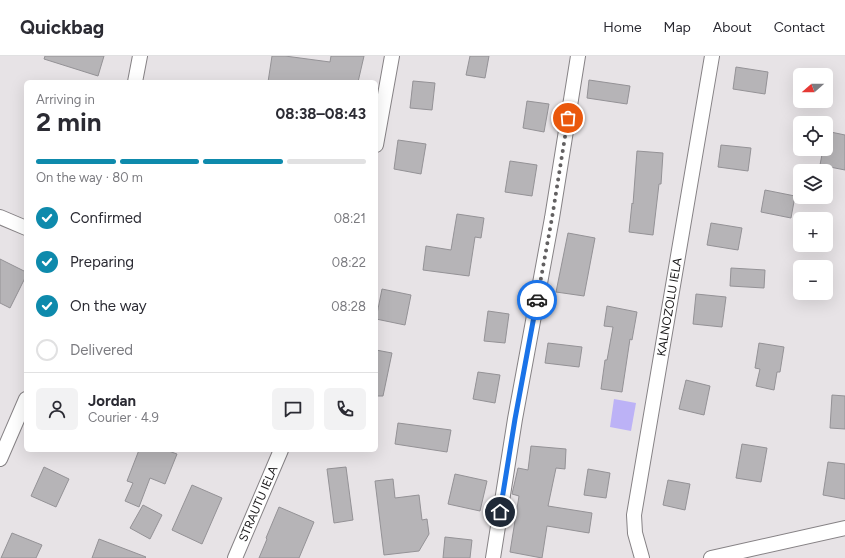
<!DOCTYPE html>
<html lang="en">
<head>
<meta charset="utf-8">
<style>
  body { margin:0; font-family:Figtree,sans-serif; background:#f2f2f3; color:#2b2b33; height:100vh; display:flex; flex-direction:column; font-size:15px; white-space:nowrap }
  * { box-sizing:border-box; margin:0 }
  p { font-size:13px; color:#7c7c81 }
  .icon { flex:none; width:22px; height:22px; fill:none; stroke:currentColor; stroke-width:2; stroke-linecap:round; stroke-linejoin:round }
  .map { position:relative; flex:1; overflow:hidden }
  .panel { position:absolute; left:24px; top:24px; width:354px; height:372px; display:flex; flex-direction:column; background:#fff; border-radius:6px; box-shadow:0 4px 16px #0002 }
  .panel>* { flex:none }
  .needle { width:26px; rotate:250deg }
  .fabs { position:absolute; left:793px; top:12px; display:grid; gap:8px }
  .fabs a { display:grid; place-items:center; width:40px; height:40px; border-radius:6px; background:#fff; box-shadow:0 4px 16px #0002; font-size:20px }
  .pin { position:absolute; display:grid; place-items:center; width:34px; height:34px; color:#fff; margin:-17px; border:2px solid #fff; border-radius:50%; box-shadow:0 1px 4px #0007 }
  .courier { position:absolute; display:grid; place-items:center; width:40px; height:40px; margin:-20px; border:3px solid #1a73e8; border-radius:50%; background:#fff; color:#222; box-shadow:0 1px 5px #0007 }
  .overview em { font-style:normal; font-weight:700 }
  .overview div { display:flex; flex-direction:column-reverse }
  .overview { display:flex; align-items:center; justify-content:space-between; height:68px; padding:0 12px }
  h1 { font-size:26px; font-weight:700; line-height:30px }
  .bar { display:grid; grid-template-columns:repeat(4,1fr); gap:6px 4px; align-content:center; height:48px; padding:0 12px }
  .bar i { height:5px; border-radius:3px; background:#e1e1e2 }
  .bar .selected { background:#0e8aac }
  .bar p { grid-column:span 4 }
  .line { display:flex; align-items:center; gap:10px; padding:0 12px; border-top:1px solid #e1e1e2 }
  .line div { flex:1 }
  .round { display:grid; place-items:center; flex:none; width:42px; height:42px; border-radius:6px; background:#f2f2f3 }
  ol { padding:0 12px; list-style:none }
  li { display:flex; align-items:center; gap:12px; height:44px }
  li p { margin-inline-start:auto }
  li .icon { padding:4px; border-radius:50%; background:#0e8aac; color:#fff; stroke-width:4 }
  li:last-child { color:#7c7c81 }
  li i { width:22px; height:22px; border:2px solid #e1e1e2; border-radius:50% }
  header { display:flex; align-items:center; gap:24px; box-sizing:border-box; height:56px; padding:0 20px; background:#fff; border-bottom:1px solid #e1e1e2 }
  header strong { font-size:19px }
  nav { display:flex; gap:22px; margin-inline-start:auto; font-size:14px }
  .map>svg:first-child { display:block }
  .water { fill:#bcb2f6 }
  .building { fill:#b6b4b7; stroke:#949296 }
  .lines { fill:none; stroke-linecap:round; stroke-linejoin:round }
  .street-casing { stroke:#868285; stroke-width:16 }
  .street { stroke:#fff; stroke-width:14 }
  .done { stroke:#626061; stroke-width:4; stroke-dasharray:0 7.2 }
  .route { stroke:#1a73e8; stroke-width:5 }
  .labels { text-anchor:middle; stroke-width:4; stroke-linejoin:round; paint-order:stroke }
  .street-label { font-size:12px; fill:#1a191a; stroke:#fff }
</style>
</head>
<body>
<header>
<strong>Quickbag</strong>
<nav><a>Home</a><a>Map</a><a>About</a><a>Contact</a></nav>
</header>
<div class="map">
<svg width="845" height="502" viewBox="0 0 845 502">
  <rect width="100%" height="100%" fill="#e7e3e6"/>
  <path class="water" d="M614 343 636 347 631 375 610 371Z"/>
  <g class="building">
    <path d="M45 0H104L98 20 44 3Z"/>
    <path d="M272 0H285L330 6 331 0H364L358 26H268Z"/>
    <path d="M470 0H489L485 22 466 19Z"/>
    <path d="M736 11 768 16 765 38 733 33Z"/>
    <path d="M589 24 630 30 627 48 587 42Z"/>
    <path d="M413 25 435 27 432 54 410 52Z"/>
    <path d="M527 45 549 48 544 76 523 72Z"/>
    <path d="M826 75 845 79V114L820 109 823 93H826Z"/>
    <path d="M398 84 426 88 421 118 394 113Z"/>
    <path d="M721 89 751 92 748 115 718 111Z"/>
    <path d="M637 95 663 97 661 128H659L653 179 629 176 632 147 633 148Z"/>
    <path d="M510 105 537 109 532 140 505 136Z"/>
    <path d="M765 134 795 140 791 162 761 156Z"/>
    <path d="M457 158 484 162 481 182 475 181 469 220 423 214 426 190 451 194Z"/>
    <path d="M711 167 742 172 738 194 707 189Z"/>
    <path d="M568 177 595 182 584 240 556 236Z"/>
    <path d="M0 203 26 216V220L10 252 0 247Z"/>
    <path d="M731 212 765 214 764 232 730 230Z"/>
    <path d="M382 233 411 239 405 269 376 263Z"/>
    <path d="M696 238 726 241 722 271 693 268Z"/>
    <path d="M607 250 637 256 632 284 630 283 622 336 601 333 605 304H607L613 271 604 270Z"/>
    <path d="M488 255 509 258 505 287 484 285Z"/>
    <path d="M548 287 582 291 579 311 545 307Z"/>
    <path d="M759 287 784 291 780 316H777L774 334 756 330 760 313 755 312Z"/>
    <path d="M376 294 392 297 383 340H376Z"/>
    <path d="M478 316 500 319 495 347 473 343Z"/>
    <path d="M686 324 710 330 704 359 679 353Z"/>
    <path d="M832 339 845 340V373L830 372Z"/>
    <path d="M398 367 451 374 447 396 395 388Z"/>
    <path d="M742 388 767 392 761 426 736 422Z"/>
    <path d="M531 390 566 393 565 413 556 412 548 450 592 457 589 477 547 470 542 502 510 496 519 440 512 438 518 412 528 414Z"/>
    <path d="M139 394H166L177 398 165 428 150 422 139 451 125 445 133 427 127 425Z"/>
    <path d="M828 406 845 408V443L823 439Z"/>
    <path d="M44 411 69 423 56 451 31 440Z"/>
    <path d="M346 411 353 464 334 467 327 413Z"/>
    <path d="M588 413 610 417 606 442 584 439Z"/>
    <path d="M455 418 487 425 480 455 448 448Z"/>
    <path d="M393 423 395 442 419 439 422 464 427 463 429 478 419 495 384 499 375 425Z"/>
    <path d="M668 424 690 428 685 454 663 449Z"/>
    <path d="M192 429 222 442 202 488 172 474Z"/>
    <path d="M143 449 162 459 150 483 130 472Z"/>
    <path d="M279 451 314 466 299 502H259L267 483 266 482Z"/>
    <path d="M12 477 42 489 36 502H1Z"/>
    <path d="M445 481 472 484 470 502H443Z"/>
    <path d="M99 483 146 501 145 502H92Z"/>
  </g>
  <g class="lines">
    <defs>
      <g id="street">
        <path d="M135 26 140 0"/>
        <path d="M376 89 392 0"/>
        <path d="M0 161 26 172"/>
        <path d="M0 403 26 343"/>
        <path id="s1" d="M235 502 281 394"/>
        <path d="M493 502 515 363 552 162 578 0"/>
        <path id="s2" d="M642 502 635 477 634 459 712 0"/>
        <path d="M711 502 845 472"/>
      </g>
    </defs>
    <use href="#street" class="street-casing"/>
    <use href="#street" class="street"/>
  </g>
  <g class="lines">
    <path class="done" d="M537 244 552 162 568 62"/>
    <path class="route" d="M500 456 515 363 537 244"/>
  </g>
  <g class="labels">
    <g class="street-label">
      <text dy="4" stroke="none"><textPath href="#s2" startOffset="255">KALNOZOLU IELA</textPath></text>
      <text dy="4" stroke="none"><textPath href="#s1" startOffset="59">STRAUTU IELA</textPath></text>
    </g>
  </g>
</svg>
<div class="fabs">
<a><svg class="needle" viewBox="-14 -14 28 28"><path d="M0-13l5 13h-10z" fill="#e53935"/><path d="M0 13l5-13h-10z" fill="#7c7c81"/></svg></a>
<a><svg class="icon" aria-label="locate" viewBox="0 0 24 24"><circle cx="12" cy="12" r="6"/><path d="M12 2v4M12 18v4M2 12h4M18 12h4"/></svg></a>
<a><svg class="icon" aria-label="layers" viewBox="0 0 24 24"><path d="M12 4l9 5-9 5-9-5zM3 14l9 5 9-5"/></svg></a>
<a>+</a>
<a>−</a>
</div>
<div class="pin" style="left:568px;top:62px;background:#ea580c"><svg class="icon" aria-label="bag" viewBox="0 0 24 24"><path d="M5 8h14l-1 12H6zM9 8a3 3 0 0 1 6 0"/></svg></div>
<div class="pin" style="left:500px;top:456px;background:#1f2937"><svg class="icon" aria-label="home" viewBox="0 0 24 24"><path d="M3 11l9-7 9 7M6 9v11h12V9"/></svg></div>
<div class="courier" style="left:537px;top:244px"><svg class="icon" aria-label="car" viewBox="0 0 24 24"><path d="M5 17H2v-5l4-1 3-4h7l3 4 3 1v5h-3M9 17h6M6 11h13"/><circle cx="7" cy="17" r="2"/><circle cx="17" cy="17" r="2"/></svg></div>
<section class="panel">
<div class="overview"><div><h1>2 min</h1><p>Arriving in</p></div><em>08:38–08:43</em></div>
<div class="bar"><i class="selected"></i><i class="selected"></i><i class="selected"></i><i></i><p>On the way · 80 m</p></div>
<ol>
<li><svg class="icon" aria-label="check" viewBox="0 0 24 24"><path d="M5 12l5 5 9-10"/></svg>Confirmed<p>08:21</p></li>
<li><svg class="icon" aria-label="check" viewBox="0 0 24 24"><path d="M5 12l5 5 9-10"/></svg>Preparing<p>08:22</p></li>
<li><svg class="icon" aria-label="check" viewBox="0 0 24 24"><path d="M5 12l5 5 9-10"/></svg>On the way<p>08:28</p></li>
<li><i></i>Delivered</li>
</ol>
<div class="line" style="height:72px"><a class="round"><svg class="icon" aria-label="person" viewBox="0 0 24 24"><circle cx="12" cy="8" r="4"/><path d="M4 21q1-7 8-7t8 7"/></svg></a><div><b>Jordan</b><p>Courier · 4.9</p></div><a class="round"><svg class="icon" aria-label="chat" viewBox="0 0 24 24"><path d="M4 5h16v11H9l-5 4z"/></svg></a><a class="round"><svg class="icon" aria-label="phone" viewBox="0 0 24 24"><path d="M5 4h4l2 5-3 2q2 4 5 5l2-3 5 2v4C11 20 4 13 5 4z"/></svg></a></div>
</section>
</div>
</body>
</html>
